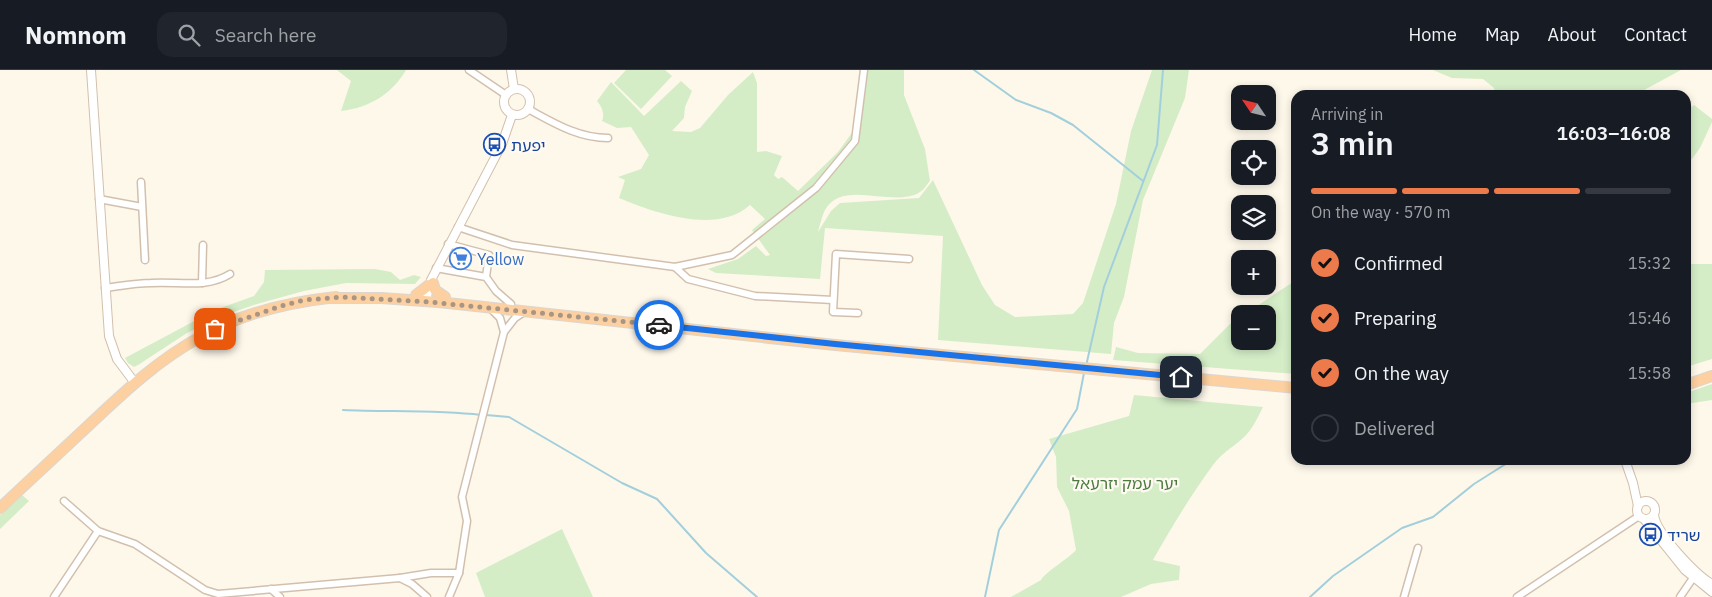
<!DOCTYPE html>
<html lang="en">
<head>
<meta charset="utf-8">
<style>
  body { margin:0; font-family:"IBM Plex Sans","Noto Sans Hebrew",sans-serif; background:#20242c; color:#f1f3f6; height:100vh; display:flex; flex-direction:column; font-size:19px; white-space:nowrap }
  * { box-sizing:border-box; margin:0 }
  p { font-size:16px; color:#9ea1a6 }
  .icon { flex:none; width:28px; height:28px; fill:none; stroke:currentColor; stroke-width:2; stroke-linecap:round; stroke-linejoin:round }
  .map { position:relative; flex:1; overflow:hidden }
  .panel { position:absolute; left:1291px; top:20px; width:400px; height:375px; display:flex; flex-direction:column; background:#171b24; border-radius:15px; box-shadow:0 2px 8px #0003 }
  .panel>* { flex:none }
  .needle { width:32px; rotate:305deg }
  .tools { position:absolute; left:1231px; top:15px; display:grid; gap:10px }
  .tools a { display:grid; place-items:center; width:45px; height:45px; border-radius:10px; background:#171b24; box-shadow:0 2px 8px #0003; font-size:25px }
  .pin { position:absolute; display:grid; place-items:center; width:42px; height:42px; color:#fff; margin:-21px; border-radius:10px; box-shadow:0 2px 8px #0006 }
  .courier { position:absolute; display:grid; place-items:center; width:50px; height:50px; margin:-25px; border:4px solid #1a73e8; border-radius:50%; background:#fff; color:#222; box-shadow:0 1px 6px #0007 }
  .summary em { font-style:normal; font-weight:600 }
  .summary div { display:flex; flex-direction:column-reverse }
  .summary { display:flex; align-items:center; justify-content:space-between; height:85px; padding:0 20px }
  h1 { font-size:32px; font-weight:600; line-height:38px }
  .bar { display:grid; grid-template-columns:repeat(4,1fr); gap:8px 5px; align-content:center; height:60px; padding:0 20px }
  .bar i { height:6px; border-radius:4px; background:#363941 }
  .bar .on { background:#ed7a4b }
  .bar p { grid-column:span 4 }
  ol { padding:0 20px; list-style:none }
  li { display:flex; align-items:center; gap:15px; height:55px }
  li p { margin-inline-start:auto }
  li .icon { padding:5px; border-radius:50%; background:#ed7a4b; color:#111; stroke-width:4 }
  li:last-child { color:#9ea1a6 }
  li i { width:28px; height:28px; border:2px solid #363941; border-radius:50% }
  header { display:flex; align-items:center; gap:30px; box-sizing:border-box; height:70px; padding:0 25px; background:#171b24; border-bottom:1px solid #363941 }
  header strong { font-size:24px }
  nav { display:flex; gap:28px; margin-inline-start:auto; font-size:18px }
  .search { width:350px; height:45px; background:#20242c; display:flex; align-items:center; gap:12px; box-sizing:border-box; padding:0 18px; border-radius:15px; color:#9ea1a6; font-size:19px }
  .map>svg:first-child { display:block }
  .green { fill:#d4edc7 }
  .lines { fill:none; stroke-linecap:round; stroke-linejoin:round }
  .stream { stroke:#a3cfdc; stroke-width:2 }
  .minor-casing { stroke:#d2c0ae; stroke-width:9 }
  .tertiary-casing { stroke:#d2c0ae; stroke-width:10 }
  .trunk-casing { stroke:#ddd6d0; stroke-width:12 }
  .minor { stroke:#fff; stroke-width:6 }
  .tertiary { stroke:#fff; stroke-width:8 }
  .trunk { stroke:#fcd0a0; stroke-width:10 }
  .done { stroke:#a99583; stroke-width:5; stroke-dasharray:0 9 }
  .route { stroke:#1a73e8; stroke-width:6 }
  .labels { text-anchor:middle; stroke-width:4.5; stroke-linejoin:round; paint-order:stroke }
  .transit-label { font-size:16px; fill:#164399; stroke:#fffbf2; text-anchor:start }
  .shop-label { font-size:16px; fill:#366cbe; stroke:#fffbf2; text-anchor:start }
  .park-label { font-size:16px; fill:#4c7b3f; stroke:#fffbf2 }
</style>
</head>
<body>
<header>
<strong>Nomnom</strong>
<div class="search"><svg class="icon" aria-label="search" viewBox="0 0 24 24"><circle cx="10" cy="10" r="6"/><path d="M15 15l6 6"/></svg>Search here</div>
<nav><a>Home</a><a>Map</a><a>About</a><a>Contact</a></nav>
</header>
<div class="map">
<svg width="1712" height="527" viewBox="0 0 1712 527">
  <rect width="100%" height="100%" fill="#fef8eb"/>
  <g class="green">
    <path d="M337 0H406C392 24 369 38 341 41L351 11Z"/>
    <path d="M626 0H665L672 6 641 39 614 13Z"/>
    <path d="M861 0H904V25L925 79 930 111C927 114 924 120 920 122 894 139 843 108 825 140 822 146 820 155 818 162L831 141 840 133 919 128 933 110 982 215 995 235 1015 247 1073 244 1083 233 1116 134 1131 61 1152 0H1189L1185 28 1143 130 1124 227 1114 253 1111 284 938 270 943 166 825 158 820 209 716 203 708 199 738 189 756 176 766 186 770 185 752 160 765 149 750 135C717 165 655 143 619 128L625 110 618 107 641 99 649 85 631 57 617 58 602 51C605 44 602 37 597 31L611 12 644 46 681 11 692 21 685 37 684 48 672 61 691 62 700 58 728 25 753 2 757 13V82L766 81 782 86 774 105 778 109 782 107 798 121 838 82 854 60Z"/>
    <path d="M1433 0H1681L1635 25H1496L1494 18 1483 9 1452 8Z"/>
    <path d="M1694 35 1712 49V52L1700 78 1686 97V41Z"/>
    <path d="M1686 194H1712V289L1686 297Z"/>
    <path d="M375 199 391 202 400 210 414 205 421 207 415 214 346 213 304 221 257 234 222 246 187 263 138 295 134 297 128 293 125 288 215 240 254 226 264 212 265 200Z"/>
    <path d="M1293 212 1296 215V304L1113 290 1116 277 1138 283 1200 284 1230 254 1240 247V271H1268V244H1245Z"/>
    <path d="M1712 314V330L1686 334V323Z"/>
    <path d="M1134 325 1263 337C1258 347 1254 356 1247 364 1236 376 1223 381 1213 395 1191 425 1171 458 1153 490L1180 496 1179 510 1151 514 1121 527H1011L1041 510C1044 503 1068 489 1076 480L1069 441 1057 417 1056 387 1049 369 1129 346Z"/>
    <path d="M22 425 29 431 0 459V445Z"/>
    <path d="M562 459 593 527H485L476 503Z"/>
  </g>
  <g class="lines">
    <g class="stream">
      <path d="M974 0 1016 30 1051 43 1073 55 1143 111"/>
      <path d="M1086 296 1104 217 1157 75 1163 0"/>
      <path d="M343 340C389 342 435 340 481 345"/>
      <path d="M486 345 509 347 622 413 657 429 706 483 757 527"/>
      <path d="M985 527 999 460 1077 339 1084 303"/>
      <path d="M1310 527 1333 506 1402 458 1433 447 1474 414 1512 390"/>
    </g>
    <defs>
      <g id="minor">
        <path d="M469 0 506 25"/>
        <path d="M528 39C554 53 578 68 608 68"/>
        <path d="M141 112 145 190"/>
        <path d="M99 129 142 137"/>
        <path d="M458 157 512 175 675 197 732 185 816 118 855 71 864 0"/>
        <path d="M448 174 489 185 486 207"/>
        <path d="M675 197 688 209 755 226 833 230"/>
        <path d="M436 198 486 207 496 221 511 234"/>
        <path d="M202 213 203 175"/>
        <path d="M105 218C120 216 136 213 151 213 179 211 206 219 230 204"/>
        <path d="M858 243 833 242 836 184 909 189"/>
        <path d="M504 262 515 248 524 242"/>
        <path d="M64 431 98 461"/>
        <path d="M459 503 467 451 462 427 504 262 500 248 491 239"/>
        <path d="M400 508 431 503H459L449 527"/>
        <path d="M271 519 280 527"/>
        <path d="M54 527 98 461 135 474 205 520 218 524 400 508 412 514 427 527"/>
        <path d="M1404 527 1418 478"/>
        <path d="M1517 527 1639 446"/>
        <path d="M1680 527 1693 508"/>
      </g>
      <g id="tertiary">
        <path d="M91 0 109 266 117 289 135 313"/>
        <path d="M511 0 514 19"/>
        <circle cx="517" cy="32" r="13"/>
        <path d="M429 232 427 226 431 210 502 74 512 45"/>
        <path d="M1625 390 1633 413 1638 436"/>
        <circle cx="1646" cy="440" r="9"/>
        <path d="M1654 445C1656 463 1696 505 1712 514"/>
        <path d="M1644 449 1685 500 1712 522"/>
      </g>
      <g id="trunk">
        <path d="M433 213 435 220 445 227"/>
        <path d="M416 225 429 215"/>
        <path d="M329 228H381L438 232 835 275 1296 318"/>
        <path d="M1686 315 1712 306"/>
        <path d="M0 438C30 410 59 383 89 355 124 322 159 289 202 266 242 243 290 232 336 227"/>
      </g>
    </defs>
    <use href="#minor" class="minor-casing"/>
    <use href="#tertiary" class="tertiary-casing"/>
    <use href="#trunk" class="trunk-casing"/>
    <use href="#minor" class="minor"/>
    <use href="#tertiary" class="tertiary"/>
    <use href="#trunk" class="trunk"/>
  </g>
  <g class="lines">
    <path class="done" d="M215 259 281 236 304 230 343 227 429 232 659 255"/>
    <path class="route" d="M659 255 835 274 1181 307"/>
  </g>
  <defs>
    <symbol id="bus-ring" viewBox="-11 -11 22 22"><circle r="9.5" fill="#fffbf2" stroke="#1a4fb4" stroke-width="1.5"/><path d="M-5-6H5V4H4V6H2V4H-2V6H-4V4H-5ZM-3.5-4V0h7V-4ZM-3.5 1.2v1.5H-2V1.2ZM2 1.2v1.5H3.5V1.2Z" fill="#1a4fb4"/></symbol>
    <symbol id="supermarket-ring" viewBox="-11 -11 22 22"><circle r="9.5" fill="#fffbf2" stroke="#3f7fe0" stroke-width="1.5"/><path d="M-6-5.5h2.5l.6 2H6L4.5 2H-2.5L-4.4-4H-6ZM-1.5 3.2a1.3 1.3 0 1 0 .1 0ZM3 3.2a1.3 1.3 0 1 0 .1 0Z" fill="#3f7fe0"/></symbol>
  </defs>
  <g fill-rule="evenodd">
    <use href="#bus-ring" x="482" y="62" width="25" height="25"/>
    <use href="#supermarket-ring" x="448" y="176" width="25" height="25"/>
    <use href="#bus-ring" x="1638" y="452" width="25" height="25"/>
  </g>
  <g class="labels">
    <g class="transit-label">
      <text x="511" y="81">יפעת</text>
      <text x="1667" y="471">שריד</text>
    </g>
    <g class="shop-label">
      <text x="477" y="195">Yellow</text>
    </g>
    <g class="park-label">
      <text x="1125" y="419">יער עמק יזרעאל</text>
    </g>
  </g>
</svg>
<div class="tools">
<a><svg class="needle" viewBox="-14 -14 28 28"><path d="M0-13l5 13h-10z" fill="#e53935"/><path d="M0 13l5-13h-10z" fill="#9ea1a6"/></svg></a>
<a><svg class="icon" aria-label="locate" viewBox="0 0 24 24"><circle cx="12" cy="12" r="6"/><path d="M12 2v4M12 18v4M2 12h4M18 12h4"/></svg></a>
<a><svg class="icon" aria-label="layers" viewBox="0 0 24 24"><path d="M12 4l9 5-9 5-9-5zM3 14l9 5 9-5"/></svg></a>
<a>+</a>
<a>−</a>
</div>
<div class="pin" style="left:215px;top:259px;background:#ea580c"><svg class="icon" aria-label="bag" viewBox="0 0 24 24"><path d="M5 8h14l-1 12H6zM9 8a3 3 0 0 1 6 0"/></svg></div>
<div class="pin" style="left:1181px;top:307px;background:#1f2937"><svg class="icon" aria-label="home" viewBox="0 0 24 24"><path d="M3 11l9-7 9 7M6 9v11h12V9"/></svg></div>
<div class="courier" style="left:659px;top:255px"><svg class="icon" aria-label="car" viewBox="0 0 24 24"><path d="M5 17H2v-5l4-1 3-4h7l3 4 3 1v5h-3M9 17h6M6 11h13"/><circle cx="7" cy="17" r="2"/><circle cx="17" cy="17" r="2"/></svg></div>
<section class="panel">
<div class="summary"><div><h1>3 min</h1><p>Arriving in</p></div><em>16:03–16:08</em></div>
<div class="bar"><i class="on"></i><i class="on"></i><i class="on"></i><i></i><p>On the way · 570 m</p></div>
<ol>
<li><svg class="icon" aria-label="check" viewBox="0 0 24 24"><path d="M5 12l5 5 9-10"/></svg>Confirmed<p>15:32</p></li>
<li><svg class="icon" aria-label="check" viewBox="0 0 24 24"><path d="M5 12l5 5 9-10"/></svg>Preparing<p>15:46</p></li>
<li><svg class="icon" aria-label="check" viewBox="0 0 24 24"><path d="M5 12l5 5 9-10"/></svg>On the way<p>15:58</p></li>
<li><i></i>Delivered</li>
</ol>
</section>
</div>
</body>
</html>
